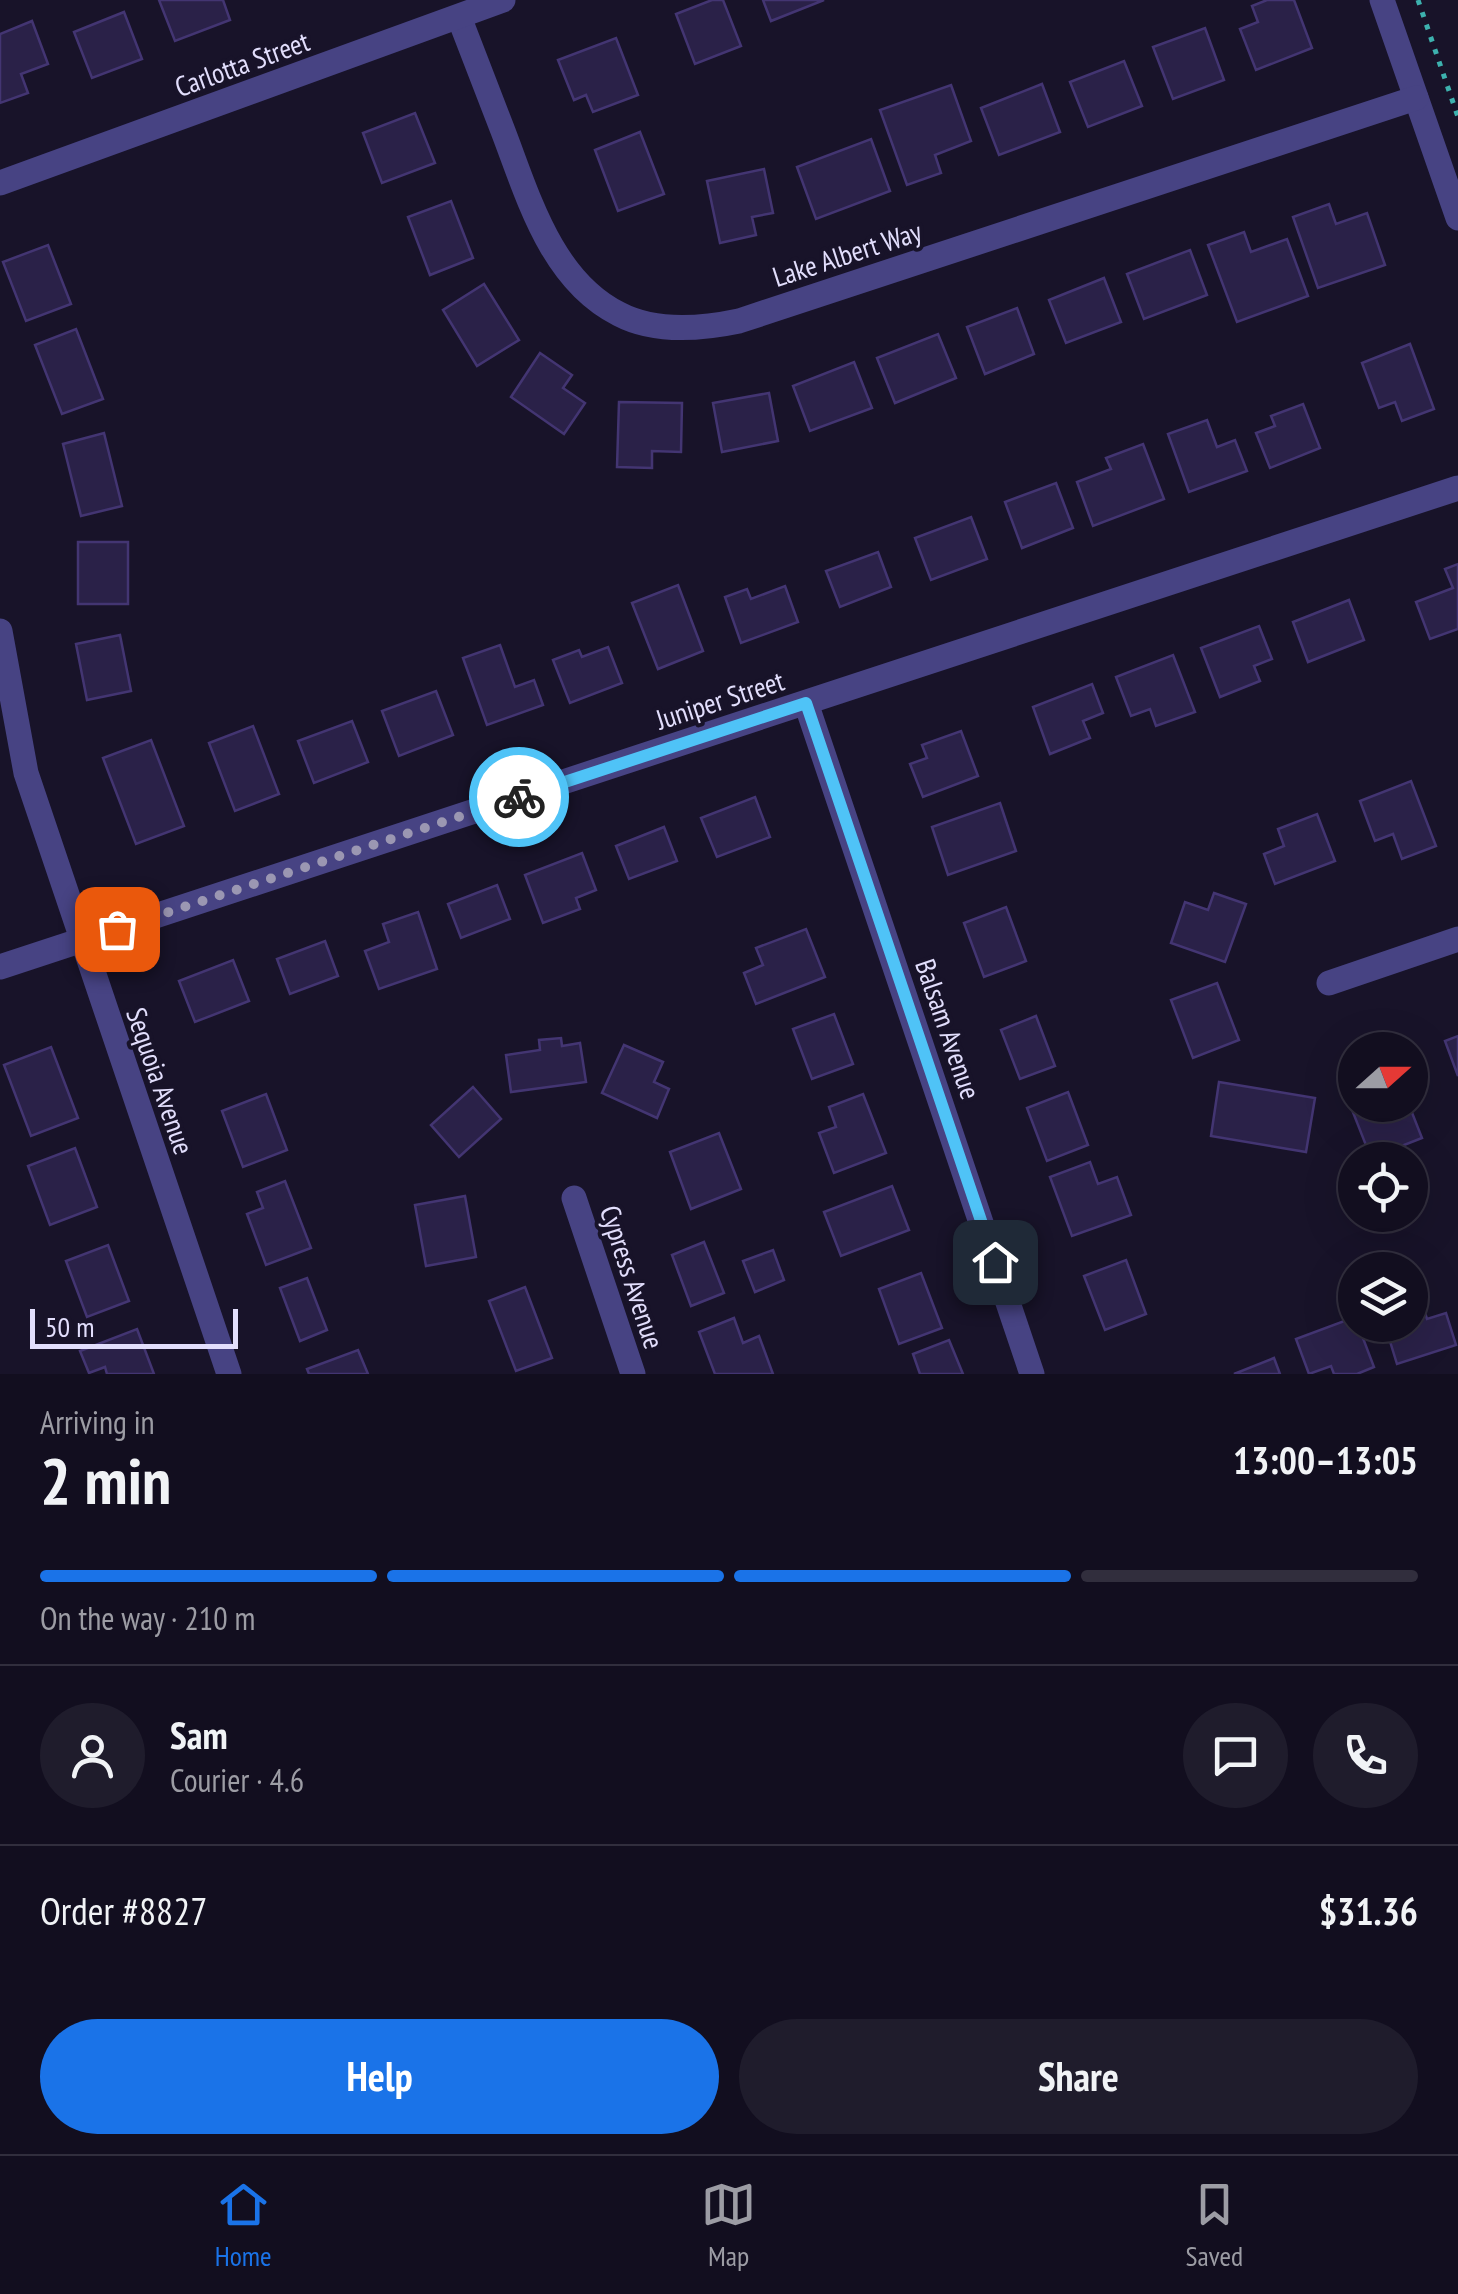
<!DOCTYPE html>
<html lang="en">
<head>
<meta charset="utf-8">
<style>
  body { margin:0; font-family:"PT Sans Narrow",sans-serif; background:#1f1c2c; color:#f1f3f6; height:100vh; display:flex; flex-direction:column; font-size:38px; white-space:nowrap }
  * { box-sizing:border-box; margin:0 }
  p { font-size:32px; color:#9c9ca4 }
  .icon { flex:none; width:55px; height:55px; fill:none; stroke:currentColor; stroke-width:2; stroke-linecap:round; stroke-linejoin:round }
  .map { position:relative; height:1374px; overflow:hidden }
  .side { display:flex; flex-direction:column; background:#120e1f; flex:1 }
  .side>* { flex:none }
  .needle { width:65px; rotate:69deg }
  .tools { position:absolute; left:1338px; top:1032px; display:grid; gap:20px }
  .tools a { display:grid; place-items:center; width:90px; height:90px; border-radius:50%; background:#120e1f; box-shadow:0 10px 40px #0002,0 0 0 2px #312e3d; font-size:50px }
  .scale { position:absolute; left:30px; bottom:25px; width:208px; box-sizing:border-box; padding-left:10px; border:5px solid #e2defc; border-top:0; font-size:28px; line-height:35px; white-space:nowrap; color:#e2defc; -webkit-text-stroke:8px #181329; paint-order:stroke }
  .pin { position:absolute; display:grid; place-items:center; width:85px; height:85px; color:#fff; margin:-42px; border-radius:20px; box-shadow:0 5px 15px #0006 }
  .courier { position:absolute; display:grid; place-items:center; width:100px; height:100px; margin:-50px; border:8px solid #4fc3f7; border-radius:50%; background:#fff; color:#222; box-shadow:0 2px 12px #0007 }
  .headline em { font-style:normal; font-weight:700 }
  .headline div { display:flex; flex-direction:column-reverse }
  .headline { display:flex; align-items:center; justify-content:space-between; height:170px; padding:0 40px }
  h1 { font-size:65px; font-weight:700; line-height:75px }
  .bar { display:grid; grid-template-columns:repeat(4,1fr); gap:15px 10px; align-content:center; height:120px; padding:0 40px }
  .bar i { height:12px; border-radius:8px; background:#312e3d }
  .bar .selected { background:#1a73e8 }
  .bar p { grid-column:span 4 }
  .line { display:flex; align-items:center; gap:25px; padding:0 40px; border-top:2px solid #312e3d }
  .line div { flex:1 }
  .round { display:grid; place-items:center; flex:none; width:105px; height:105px; border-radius:52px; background:#1f1c2c }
  .cta { display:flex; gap:20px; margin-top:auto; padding:20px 40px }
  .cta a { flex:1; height:115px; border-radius:60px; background:#1a73e8; color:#fff; font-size:40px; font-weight:700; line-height:115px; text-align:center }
  .cta a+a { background:#1f1c2c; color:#f1f3f6 }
  .tabs { display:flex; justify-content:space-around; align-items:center; height:140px; border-top:2px solid #312e3d; background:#120e1f; font-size:28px; color:#9c9ca4 }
  .tabs a { display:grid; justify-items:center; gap:5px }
  .tabs .selected { color:#1a73e8 }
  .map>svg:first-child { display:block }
  .building { fill:#2a2148; stroke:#433572; stroke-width:2.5 }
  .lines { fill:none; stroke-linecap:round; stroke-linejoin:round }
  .path { stroke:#3db1ae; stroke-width:5; stroke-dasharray:5 8; stroke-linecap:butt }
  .minor { stroke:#474383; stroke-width:25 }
  .done { stroke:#9b97b2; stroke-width:10; stroke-dasharray:0 18 }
  .route { stroke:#4fc3f7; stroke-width:12 }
  .labels { text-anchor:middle; stroke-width:8; stroke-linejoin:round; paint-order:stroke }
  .street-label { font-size:28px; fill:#e2defc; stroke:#181329 }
</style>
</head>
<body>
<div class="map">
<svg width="1458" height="1374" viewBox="0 0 1458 1374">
  <rect width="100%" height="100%" fill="#181329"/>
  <g class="building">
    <path d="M159 0H223L230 20 175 41Z"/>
    <path d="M712 0H723L741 46 695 64 676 14Z"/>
    <path d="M763 0H824L771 21Z"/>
    <path d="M1267 0H1294L1312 48 1256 70 1240 29 1258 22 1252 6Z"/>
    <path d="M124 12 142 59 92 78 74 32Z"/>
    <path d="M32 21 48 64 21 74 28 93 0 103V34Z"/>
    <path d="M1205 28 1224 80 1173 99 1153 47Z"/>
    <path d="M616 38 638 95 593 112 586 95 574 100 558 60Z"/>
    <path d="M1124 61 1142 106 1088 127 1070 82Z"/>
    <path d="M1042 84 1060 132 999 155 981 108Z"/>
    <path d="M951 85 971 141 935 155 941 173 907 185 880 110Z"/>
    <path d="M415 113 435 163 382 183 363 133Z"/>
    <path d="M640 132 664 194 618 211 595 150Z"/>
    <path d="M871 139 890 191 816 219 797 167Z"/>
    <path d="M764 169 773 213 752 217 756 235 720 243 707 181Z"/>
    <path d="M451 201 473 258 430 275 408 217Z"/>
    <path d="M1329 204 1336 224 1367 213 1385 265 1318 288 1293 217Z"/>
    <path d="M1244 232 1251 252 1287 239 1308 296 1237 322 1208 245Z"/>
    <path d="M48 245 71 304 26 321 3 262Z"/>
    <path d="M1190 250 1207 295 1144 319 1127 274Z"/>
    <path d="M1104 278 1121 322 1066 343 1049 300Z"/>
    <path d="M484 284 519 340 477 366 443 310Z"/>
    <path d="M1017 308 1034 354 985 374 967 327Z"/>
    <path d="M76 329 103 399 62 414 35 345Z"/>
    <path d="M938 334 956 378 895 403 877 358Z"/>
    <path d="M1410 344 1434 409 1402 421 1395 402 1379 408 1362 363Z"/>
    <path d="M540 353 572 375 563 388 585 403 564 434 511 397Z"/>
    <path d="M854 362 872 408 810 431 793 386Z"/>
    <path d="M769 393 778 441 722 452 713 403Z"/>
    <path d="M619 402 682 403 681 452 652 451V468L617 467Z"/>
    <path d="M1303 404 1320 448 1270 468 1256 433 1275 426 1271 416Z"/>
    <path d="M1207 420 1217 447 1235 440 1247 471 1189 492 1168 434Z"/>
    <path d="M104 433 122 506 81 516 63 444Z"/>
    <path d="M1143 444 1164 499 1093 526 1077 482 1111 469 1106 458Z"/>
    <path d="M1056 483 1073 528 1022 548 1005 502Z"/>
    <path d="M971 517 987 559 931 580 915 538Z"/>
    <rect x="78" y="542" width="50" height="62"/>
    <path d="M878 552 891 587 840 607 826 571Z"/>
    <path d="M1458 564V629L1430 639 1416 602 1453 588 1445 569Z"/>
    <path d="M678 585 703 651 658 669 632 603Z"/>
    <path d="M785 586 798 622 741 643 725 597 747 589 751 599Z"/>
    <path d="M1349 600 1364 640 1308 662 1293 622Z"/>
    <path d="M1259 626 1272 659 1254 666 1260 681 1220 697 1201 648Z"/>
    <path d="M120 635 131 691 87 700 76 644Z"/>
    <path d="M500 645 515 687 534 680 543 705 487 725 463 658Z"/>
    <path d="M608 647 622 683 570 703 553 660 579 650 582 657Z"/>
    <path d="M1173 655 1195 712 1156 726 1150 709 1131 716 1116 677Z"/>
    <path d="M1092 684 1103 713 1083 721 1090 738 1050 754 1033 707Z"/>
    <path d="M436 691 453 735 399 756 382 711Z"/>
    <path d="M352 721 368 762 314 783 298 741Z"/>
    <path d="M253 726 279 794 235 811 209 743Z"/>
    <path d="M961 731 978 776 923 797 910 764 927 758 922 745Z"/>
    <path d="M151 740 184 826 136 844 103 758Z"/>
    <path d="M1411 781 1436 846 1402 859 1393 834 1375 841 1360 801Z"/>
    <path d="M755 797 770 837 717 857 701 818Z"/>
    <path d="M1000 803 1016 851 948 875 932 827Z"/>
    <path d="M1317 814 1335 861 1275 884 1264 854 1284 846 1278 829Z"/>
    <path d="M664 827 677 861 629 879 616 846Z"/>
    <path d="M582 853 596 890 576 898 580 909 543 923 525 875Z"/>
    <path d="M497 885 510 919 461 938 448 904Z"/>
    <path d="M1214 893 1246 904 1225 962 1171 943 1185 902 1208 910Z"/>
    <path d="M1006 907 1026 961 984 977 964 923Z"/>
    <path d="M418 912 437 969 379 989 365 951 389 942 383 924Z"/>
    <path d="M806 929 825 977 756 1004 744 973 763 965 756 948Z"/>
    <path d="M325 941 338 976 290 994 277 959Z"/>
    <path d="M233 960 249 1001 195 1022 179 981Z"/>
    <path d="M1217 983 1239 1040 1193 1058 1171 1000Z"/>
    <path d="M834 1014 853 1064 812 1079 793 1029Z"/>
    <path d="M1036 1016 1055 1066 1020 1079 1001 1030Z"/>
    <path d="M1458 1036V1076L1445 1041Z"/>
    <path d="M561 1038 562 1046 580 1043 586 1082 511 1092 506 1055 540 1050 539 1040Z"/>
    <path d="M624 1045 663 1062 654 1082 669 1089 657 1118 602 1093Z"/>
    <path d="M51 1047 78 1118 31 1136 4 1065Z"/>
    <path d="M1219 1082 1315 1098 1306 1152 1211 1136Z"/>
    <path d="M473 1087 501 1119 459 1157 431 1125Z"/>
    <path d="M1355 1088V1105H1409L1422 1138 1371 1158 1345 1092Z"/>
    <path d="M1068 1092 1088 1145 1047 1161 1027 1108Z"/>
    <path d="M266 1094 287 1150 243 1167 222 1111Z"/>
    <path d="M863 1094 886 1153 834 1173 819 1133 836 1127 829 1107Z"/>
    <path d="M719 1133 741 1189 691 1209 670 1152Z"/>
    <path d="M75 1148 97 1207 50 1225 28 1166Z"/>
    <path d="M1090 1162 1098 1184 1117 1177 1131 1215 1072 1236 1050 1177Z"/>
    <path d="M285 1181 311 1248 266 1265 247 1214 263 1208 257 1192Z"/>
    <path d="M892 1186 909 1230 841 1256 824 1212Z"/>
    <path d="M465 1196 476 1257 426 1266 415 1205Z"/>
    <path d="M704 1242 724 1293 691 1306 672 1255Z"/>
    <path d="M108 1245 129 1301 87 1317 66 1261Z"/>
    <path d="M773 1250 784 1280 755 1292 743 1261Z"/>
    <path d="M1126 1260 1146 1314 1105 1330 1084 1276Z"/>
    <path d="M921 1273 942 1328 899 1344 879 1289Z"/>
    <path d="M307 1278 327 1330 300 1341 280 1288Z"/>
    <path d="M525 1287 552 1358 516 1371 489 1301Z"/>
    <path d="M1421 1301 1427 1319 1446 1313 1456 1345 1397 1364 1385 1325H1410V1305Z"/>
    <path d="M1355 1317V1325H1358L1374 1367 1357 1374H1334L1331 1366 1309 1374 1296 1339Z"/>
    <path d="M734 1318 743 1343 759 1336 773 1374H715L699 1332Z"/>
    <path d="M137 1329 154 1374H107L105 1367 89 1373 80 1351Z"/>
    <path d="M949 1340 963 1374H920L913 1354Z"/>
    <path d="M358 1350 368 1374H309L307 1369Z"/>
    <path d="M1274 1358 1280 1374H1234Z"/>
  </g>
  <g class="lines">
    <path class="path" d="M1418 0 1458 117"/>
    <g class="minor">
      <path d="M1382 0 1458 218"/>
      <path d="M459 17C474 55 488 93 503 131 528 196 551 280 619 314 655 333 701 329 739 321L1416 98"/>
      <path d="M0 183 503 0"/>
      <path d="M0 631 26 773 229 1374"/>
      <path d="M806 703 1032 1374"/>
      <path d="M0 967 1458 488"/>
      <path d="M1329 983 1458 939"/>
      <path d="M574 1198 633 1374"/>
    </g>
  </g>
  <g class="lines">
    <path class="done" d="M117 929 519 797"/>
    <path class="route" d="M519 797 806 703 995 1262"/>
  </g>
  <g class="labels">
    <g class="street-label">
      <text transform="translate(242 64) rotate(-20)" y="10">Carlotta Street</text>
      <text transform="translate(847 254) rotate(-18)" y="10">Lake Albert Way</text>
      <text transform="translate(720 700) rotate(-18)" y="10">Juniper Street</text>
      <text transform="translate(948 1029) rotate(71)" y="10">Balsam Avenue</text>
      <text transform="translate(160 1081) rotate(71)" y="10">Sequoia Avenue</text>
      <text transform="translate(632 1277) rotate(72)" y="10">Cypress Avenue</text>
    </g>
  </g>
</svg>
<div class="tools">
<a><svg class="needle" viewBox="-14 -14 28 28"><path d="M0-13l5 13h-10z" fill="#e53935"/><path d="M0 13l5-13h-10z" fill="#9c9ca4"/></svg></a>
<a><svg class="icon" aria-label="locate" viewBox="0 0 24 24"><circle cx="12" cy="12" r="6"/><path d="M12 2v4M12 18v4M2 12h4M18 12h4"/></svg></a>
<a><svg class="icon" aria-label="layers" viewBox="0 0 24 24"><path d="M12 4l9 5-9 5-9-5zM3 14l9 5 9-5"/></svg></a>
</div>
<div class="scale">50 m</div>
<div class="pin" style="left:117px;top:929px;background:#ea580c"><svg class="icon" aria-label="bag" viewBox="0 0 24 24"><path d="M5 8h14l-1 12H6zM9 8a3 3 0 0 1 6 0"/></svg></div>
<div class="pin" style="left:995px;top:1262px;background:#1f2937"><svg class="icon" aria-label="home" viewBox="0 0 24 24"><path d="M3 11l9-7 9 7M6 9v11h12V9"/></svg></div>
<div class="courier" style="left:519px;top:797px"><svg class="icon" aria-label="bike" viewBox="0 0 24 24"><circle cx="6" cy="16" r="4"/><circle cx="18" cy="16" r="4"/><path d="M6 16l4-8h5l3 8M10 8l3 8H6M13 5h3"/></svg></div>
</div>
<section class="side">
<div class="headline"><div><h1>2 min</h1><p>Arriving in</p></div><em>13:00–13:05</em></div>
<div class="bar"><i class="selected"></i><i class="selected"></i><i class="selected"></i><i></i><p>On the way · 210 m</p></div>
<div class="line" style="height:180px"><a class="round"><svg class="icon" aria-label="person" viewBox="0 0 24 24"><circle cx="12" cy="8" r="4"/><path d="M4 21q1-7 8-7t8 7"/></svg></a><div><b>Sam</b><p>Courier · 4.6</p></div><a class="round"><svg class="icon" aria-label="chat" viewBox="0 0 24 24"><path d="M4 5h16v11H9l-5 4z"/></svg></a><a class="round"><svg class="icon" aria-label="phone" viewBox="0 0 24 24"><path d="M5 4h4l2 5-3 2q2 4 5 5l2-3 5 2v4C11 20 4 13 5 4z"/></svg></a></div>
<div class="line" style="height:130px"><div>Order #8827</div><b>$31.36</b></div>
<div class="cta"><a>Help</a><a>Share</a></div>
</section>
<nav class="tabs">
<a class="selected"><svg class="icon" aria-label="home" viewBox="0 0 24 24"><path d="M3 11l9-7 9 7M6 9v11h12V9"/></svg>Home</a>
<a><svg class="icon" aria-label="map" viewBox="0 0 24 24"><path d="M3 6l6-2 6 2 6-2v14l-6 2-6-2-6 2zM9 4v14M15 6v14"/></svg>Map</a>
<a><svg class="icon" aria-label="saved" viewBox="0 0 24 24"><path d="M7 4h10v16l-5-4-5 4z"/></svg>Saved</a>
</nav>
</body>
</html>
